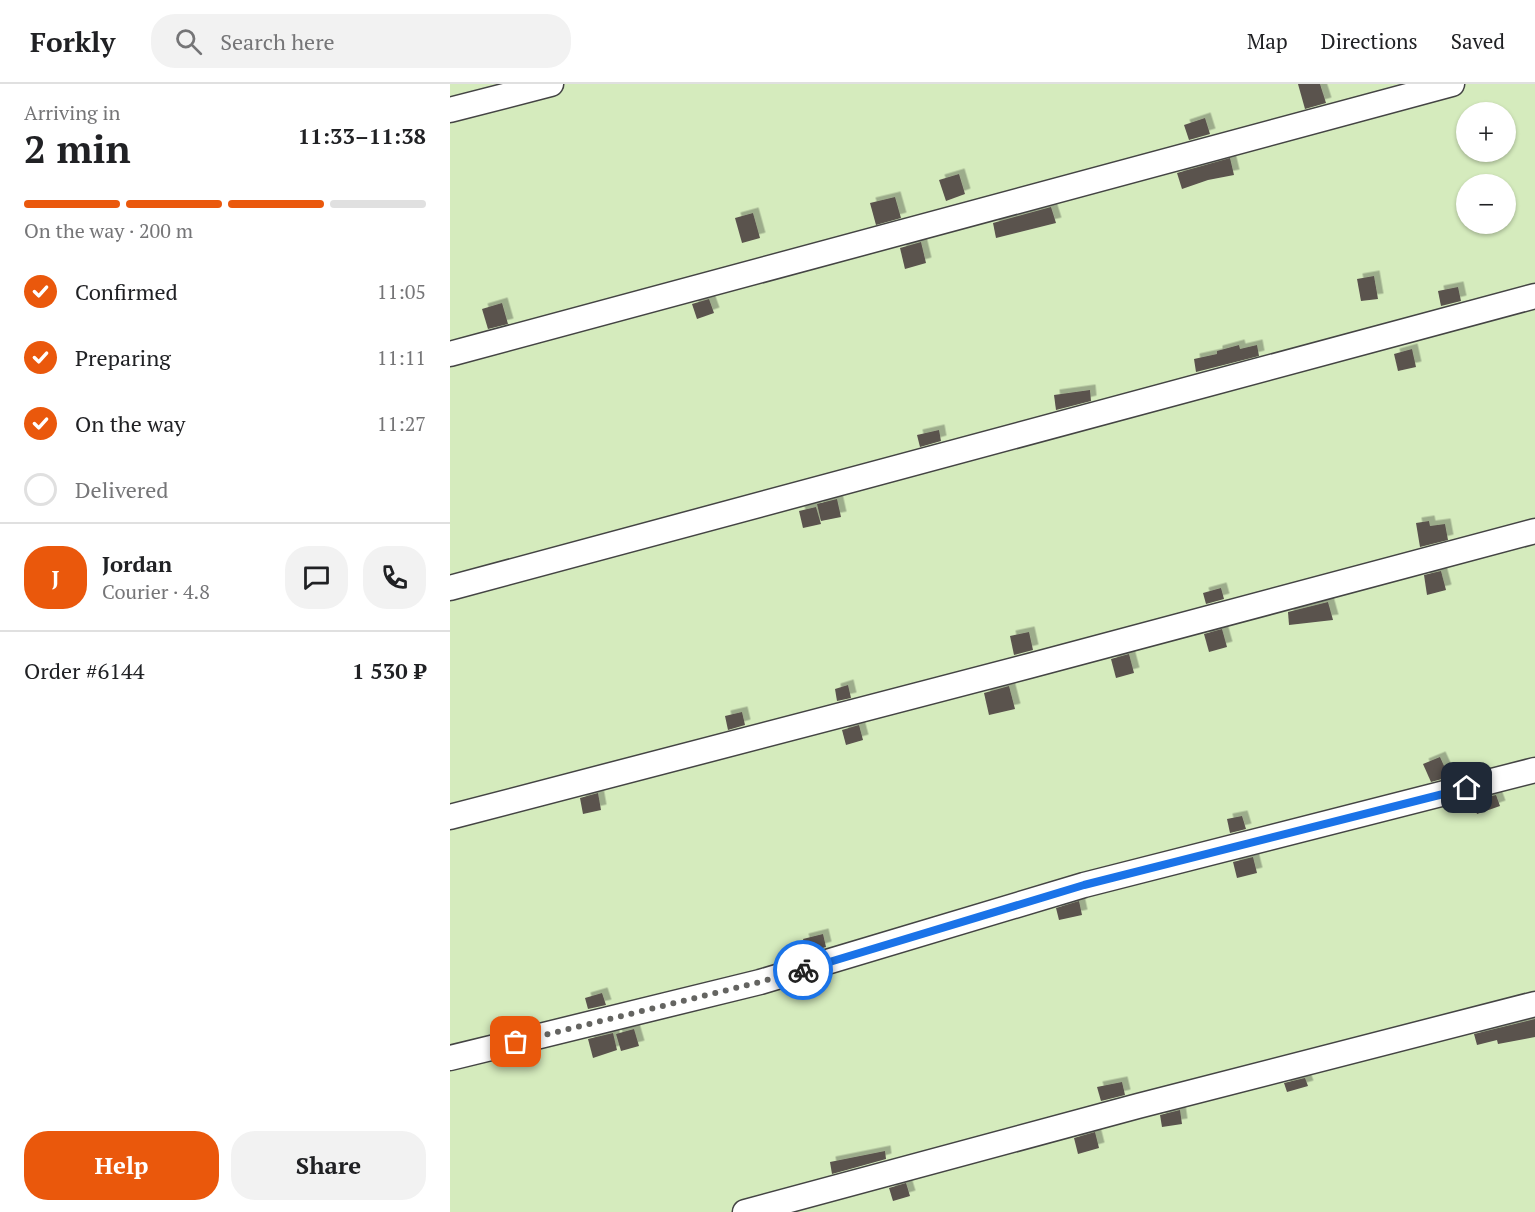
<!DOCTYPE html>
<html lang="en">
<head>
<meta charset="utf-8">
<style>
  body { margin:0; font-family:"PT Serif",serif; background:#f2f2f2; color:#202124; height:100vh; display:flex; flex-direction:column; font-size:22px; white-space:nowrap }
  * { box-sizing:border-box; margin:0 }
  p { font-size:20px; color:#757577 }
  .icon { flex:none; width:33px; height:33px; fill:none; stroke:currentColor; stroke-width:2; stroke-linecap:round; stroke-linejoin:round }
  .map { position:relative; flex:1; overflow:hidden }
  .panel { display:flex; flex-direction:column; background:#fff; width:450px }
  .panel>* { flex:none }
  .fabs { position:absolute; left:1006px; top:18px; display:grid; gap:12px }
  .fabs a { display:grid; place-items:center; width:60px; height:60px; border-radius:50%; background:#fff; box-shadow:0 2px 4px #0004; font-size:30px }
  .pin { position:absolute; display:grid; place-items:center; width:51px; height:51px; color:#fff; margin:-26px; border-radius:12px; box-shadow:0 3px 9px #0006 }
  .courier { position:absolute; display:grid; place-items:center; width:60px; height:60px; margin:-30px; border:4px solid #1a73e8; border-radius:50%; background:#fff; color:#222; box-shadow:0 2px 8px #0007 }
  .headline em { font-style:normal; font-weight:600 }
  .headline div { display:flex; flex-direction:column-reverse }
  .headline { display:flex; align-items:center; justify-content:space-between; height:102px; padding:0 24px }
  h1 { font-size:39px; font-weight:600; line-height:45px }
  .bar { display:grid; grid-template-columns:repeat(4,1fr); gap:9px 6px; align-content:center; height:72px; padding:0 24px }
  .bar i { height:8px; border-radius:4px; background:#e0e0e0 }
  .bar .active { background:#ea580c }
  .bar p { grid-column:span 4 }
  .line { display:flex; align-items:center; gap:15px; padding:0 24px; border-top:2px solid #e0e0e0 }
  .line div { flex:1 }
  .round { display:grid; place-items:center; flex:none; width:63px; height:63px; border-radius:24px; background:#f2f2f2 }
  ol { padding:0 24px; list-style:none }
  li { display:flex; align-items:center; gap:18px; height:66px }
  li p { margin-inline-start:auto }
  li .icon { padding:6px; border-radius:50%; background:#ea580c; color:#fff; stroke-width:4 }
  li:last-child { color:#757577 }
  li i { width:33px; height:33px; border:3px solid #e0e0e0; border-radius:50% }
  .action { display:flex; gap:12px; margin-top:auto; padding:12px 24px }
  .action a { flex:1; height:69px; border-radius:24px; background:#ea580c; color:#fff; font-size:24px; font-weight:600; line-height:69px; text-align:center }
  .action a+a { background:#f2f2f2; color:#202124 }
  header { display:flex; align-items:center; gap:36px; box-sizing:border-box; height:84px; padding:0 30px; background:#fff; border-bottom:2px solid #e0e0e0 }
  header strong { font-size:28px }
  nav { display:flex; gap:33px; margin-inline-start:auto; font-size:21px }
  .search { width:420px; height:54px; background:#f2f2f2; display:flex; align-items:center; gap:15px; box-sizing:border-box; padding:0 21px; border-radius:24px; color:#757577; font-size:22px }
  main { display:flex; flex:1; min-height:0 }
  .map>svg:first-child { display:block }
  .green { fill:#d5ebbd; fill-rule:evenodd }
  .building { fill:#5a524d; filter:url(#shadow) }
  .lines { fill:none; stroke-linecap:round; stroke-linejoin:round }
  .minor-casing { stroke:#444; stroke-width:27 }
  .minor { stroke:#fff; stroke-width:24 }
  .done { stroke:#646461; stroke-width:6; stroke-dasharray:0 10.8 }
  .route { stroke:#1a73e8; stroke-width:8 }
</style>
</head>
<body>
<header>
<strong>Forkly</strong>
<div class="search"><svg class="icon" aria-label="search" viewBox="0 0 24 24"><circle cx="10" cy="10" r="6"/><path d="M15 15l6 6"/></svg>Search here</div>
<nav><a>Map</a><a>Directions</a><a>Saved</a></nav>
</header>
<main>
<section class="panel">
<div class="headline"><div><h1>2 min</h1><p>Arriving in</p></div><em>11:33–11:38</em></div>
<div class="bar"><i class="active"></i><i class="active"></i><i class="active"></i><i></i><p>On the way · 200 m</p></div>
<ol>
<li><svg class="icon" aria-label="check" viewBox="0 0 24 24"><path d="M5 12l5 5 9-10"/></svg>Confirmed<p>11:05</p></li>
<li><svg class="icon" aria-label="check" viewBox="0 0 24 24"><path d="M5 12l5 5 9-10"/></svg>Preparing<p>11:11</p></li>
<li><svg class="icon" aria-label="check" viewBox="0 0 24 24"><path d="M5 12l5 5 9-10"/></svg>On the way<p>11:27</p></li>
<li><i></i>Delivered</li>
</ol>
<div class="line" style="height:108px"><b class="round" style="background:#ea580c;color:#fff">J</b><div><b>Jordan</b><p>Courier · 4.8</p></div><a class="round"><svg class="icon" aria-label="chat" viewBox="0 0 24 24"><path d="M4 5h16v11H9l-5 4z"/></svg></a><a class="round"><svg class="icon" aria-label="phone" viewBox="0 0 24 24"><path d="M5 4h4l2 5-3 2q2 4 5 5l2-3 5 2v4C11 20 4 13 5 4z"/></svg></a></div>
<div class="line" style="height:78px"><div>Order #6144</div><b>1 530 ₽</b></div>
<div class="action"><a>Help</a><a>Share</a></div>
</section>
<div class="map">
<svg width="1085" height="1128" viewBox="0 0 1085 1128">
  <defs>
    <filter id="shadow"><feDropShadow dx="5.5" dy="-5.5" stdDeviation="0" flood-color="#0004"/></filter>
  </defs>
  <rect width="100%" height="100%" fill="#fffdf5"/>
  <path class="green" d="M0 0H1085V1128H0ZM1017 28H1056V68H1017ZM1017 100H1056V140H1017Z"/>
  <g class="building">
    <path d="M848 0H870L876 19 855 25Z"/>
    <path d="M755 34 760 50 739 56 734 41Z"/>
    <path d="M780 74 784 91 758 96 732 105 727 89Z"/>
    <path d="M509 90 515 110 496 117 489 96Z"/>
    <path d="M445 113 451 134 426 141 420 119Z"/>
    <path d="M601 123 606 139 546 154 543 139Z"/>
    <path d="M303 129 310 154 292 159 285 134Z"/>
    <path d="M471 158 476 179 455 185 450 164Z"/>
    <path d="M924 192 928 215 911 217 907 195Z"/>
    <path d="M1008 203 1011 217 991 222 988 207Z"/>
    <path d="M259 215 264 229 247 235 242 220Z"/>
    <path d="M52 219 58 240 38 245 32 225Z"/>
    <path d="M789 261 790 265 807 261 809 272 746 288 744 275 767 270V267Z"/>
    <path d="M962 265 966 283 948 287 944 270Z"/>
    <path d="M640 306 641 317 606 326 604 311Z"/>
    <path d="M489 346 491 357 470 363 467 351Z"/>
    <path d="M387 415 391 433 371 437 367 420Z"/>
    <path d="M366 423 371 440 353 444 349 427Z"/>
    <path d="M979 437 980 442 995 440 998 456 970 463 966 439Z"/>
    <path d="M991 487 996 506 977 511 974 491Z"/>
    <path d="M771 504 774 515 756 520 753 509Z"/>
    <path d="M878 518 883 536 839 541 838 528Z"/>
    <path d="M772 545 777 563 759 568 754 550Z"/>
    <path d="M579 548 583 566 564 571 560 552Z"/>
    <path d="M679 570 684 589 666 594 661 575Z"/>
    <path d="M398 601 401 614 387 617 385 605Z"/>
    <path d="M559 602 565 625 539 631 534 609Z"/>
    <path d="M292 628 295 641 278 646 275 632Z"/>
    <path d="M409 641 413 656 396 661 392 646Z"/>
    <path d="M990 673 999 693 981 698 973 680Z"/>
    <path d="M148 709 151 726 133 730 130 714Z"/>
    <path d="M1046 711 1050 722 1027 730 1023 717Z"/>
    <path d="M792 732 796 745 780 749 777 735Z"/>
    <path d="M803 773 807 789 787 794 783 778Z"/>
    <path d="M629 817 632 831 609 836 606 824Z"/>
    <path d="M373 850 376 863 357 869 353 855Z"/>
    <path d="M152 909 156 921 138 925 135 914Z"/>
    <path d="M1085 935V953L1048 960 1047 956 1027 961 1024 950Z"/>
    <path d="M184 945 189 962 171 967 166 950Z"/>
    <path d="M163 949 167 966 143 974 138 955Z"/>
    <path d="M855 994 858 1002 837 1008 834 999Z"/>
    <path d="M672 998 675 1011 651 1017 647 1003Z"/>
    <path d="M730 1026 732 1040 712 1043 710 1031Z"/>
    <path d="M645 1048 649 1064 628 1070 624 1054Z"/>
    <path d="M435 1067 436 1075 382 1090 380 1078Z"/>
    <path d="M456 1099 460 1112 443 1117 439 1104Z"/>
  </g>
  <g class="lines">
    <defs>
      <g id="minor">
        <path d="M0 26 101 0"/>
        <path d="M0 270 1002 0"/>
        <path d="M0 504 1085 212"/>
        <path d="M0 733 579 582 1085 447"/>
        <path d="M0 974 310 898 634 801 1085 686"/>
        <path d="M295 1128 688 1022 1085 920"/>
      </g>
    </defs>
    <use href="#minor" class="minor-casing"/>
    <use href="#minor" class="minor"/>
  </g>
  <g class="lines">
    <path class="done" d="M66 958 310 898 353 886"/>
    <path class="route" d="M353 886 634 801 1017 704"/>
  </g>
</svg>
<div class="fabs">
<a>+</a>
<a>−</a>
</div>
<div class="pin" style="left:66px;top:958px;background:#ea580c"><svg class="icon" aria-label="bag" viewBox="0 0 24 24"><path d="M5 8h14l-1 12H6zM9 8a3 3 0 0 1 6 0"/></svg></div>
<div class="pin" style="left:1017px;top:704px;background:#1f2937"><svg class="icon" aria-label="home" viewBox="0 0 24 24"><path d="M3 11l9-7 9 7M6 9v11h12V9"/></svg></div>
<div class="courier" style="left:353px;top:886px"><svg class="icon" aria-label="bike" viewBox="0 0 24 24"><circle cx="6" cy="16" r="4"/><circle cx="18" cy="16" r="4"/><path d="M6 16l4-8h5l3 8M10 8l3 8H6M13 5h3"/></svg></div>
</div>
</main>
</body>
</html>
